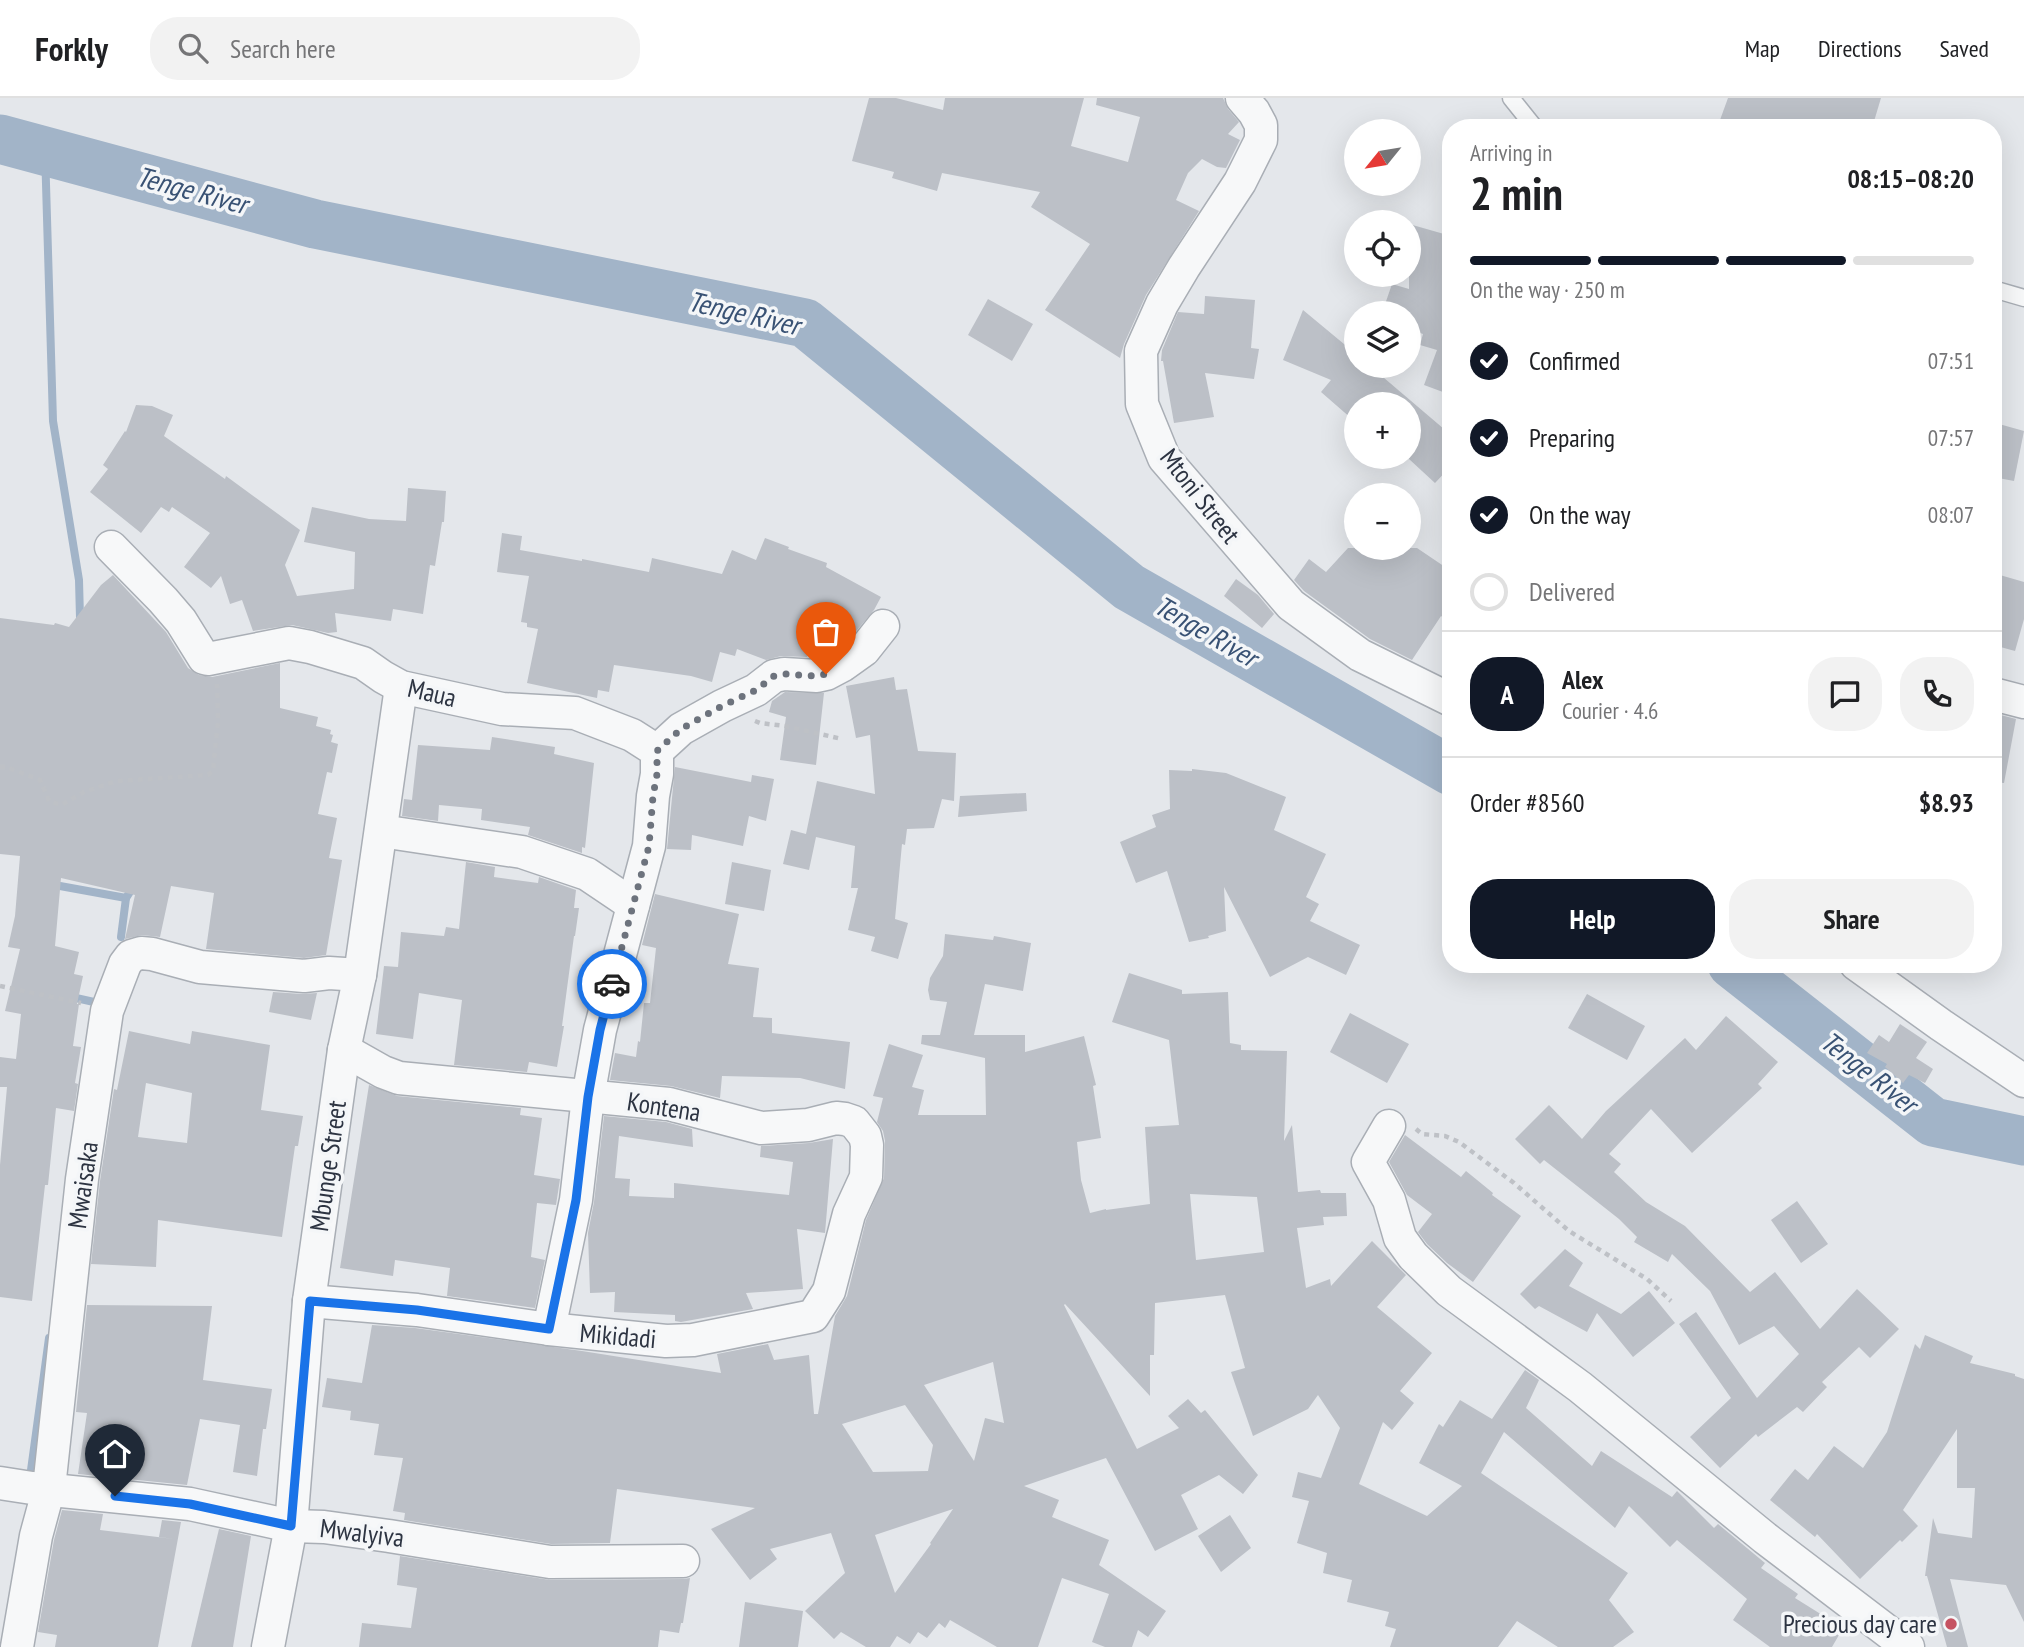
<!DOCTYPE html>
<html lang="en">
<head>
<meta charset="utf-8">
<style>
  body { margin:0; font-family:"PT Sans Narrow",sans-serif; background:#f2f2f2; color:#202124; height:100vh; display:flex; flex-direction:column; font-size:26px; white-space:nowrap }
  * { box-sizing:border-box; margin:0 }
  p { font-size:23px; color:#757577 }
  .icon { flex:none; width:38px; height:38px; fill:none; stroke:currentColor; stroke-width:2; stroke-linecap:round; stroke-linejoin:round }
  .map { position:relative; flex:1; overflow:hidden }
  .details { position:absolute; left:1442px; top:21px; width:560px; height:854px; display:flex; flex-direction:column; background:#fff; border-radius:28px; box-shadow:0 7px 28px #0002 }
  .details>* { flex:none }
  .needle { width:46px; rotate:240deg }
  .buttons { position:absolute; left:1344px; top:21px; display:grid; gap:14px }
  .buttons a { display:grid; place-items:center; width:77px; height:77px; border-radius:50%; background:#fff; box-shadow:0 7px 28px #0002; font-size:35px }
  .pin { position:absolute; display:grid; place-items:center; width:60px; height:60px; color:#fff; margin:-72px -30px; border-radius:50% 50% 50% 0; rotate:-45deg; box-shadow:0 0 7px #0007 }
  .pin .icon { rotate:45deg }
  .courier { position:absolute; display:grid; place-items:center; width:70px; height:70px; margin:-35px; border:5px solid #1a73e8; border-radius:50%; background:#fff; color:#222; box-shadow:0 2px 9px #0007 }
  .overview em { font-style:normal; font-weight:600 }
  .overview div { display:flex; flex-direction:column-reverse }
  .overview { display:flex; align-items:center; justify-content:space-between; height:119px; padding:0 28px }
  h1 { font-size:46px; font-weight:600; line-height:52px }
  .bar { display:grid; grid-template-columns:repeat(4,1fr); gap:10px 7px; align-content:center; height:84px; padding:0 28px }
  .bar i { height:9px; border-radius:5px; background:#e0e0e0 }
  .bar .current { background:#111827 }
  .bar p { grid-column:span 4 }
  .line { display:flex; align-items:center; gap:18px; padding:0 28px; border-top:2px solid #e0e0e0 }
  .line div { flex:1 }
  .round { display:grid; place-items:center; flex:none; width:74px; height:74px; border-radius:28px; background:#f2f2f2 }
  ol { padding:0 28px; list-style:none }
  li { display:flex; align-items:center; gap:21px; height:77px }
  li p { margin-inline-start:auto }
  li .icon { padding:7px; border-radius:50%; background:#111827; color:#fff; stroke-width:4 }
  li:last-child { color:#757577 }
  li i { width:38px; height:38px; border:4px solid #e0e0e0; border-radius:50% }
  .button { display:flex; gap:14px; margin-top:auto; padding:14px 28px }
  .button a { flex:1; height:80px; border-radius:28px; background:#111827; color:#fff; font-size:28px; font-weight:600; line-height:80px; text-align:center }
  .button a+a { background:#f2f2f2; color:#202124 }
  header { display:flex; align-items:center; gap:42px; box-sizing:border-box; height:98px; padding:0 35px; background:#fff; border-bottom:2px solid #e0e0e0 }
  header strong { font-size:33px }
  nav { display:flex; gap:38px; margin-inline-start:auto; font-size:24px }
  .search { width:490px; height:63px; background:#f2f2f2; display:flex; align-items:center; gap:18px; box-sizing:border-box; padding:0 24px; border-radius:28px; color:#757577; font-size:26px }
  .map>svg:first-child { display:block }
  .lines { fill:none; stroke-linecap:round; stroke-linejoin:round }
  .stream { stroke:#a2b4c8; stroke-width:8 }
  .river { stroke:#a2b4c8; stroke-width:49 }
  .building { fill:#bcc0c7; fill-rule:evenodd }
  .service-casing { stroke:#a9aeb5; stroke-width:19 }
  .minor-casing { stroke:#a9aeb5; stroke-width:35 }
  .path { stroke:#bec1c6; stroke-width:4.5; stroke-dasharray:5 5; stroke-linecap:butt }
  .service { stroke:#f7f8f9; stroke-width:16 }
  .minor { stroke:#f7f8f9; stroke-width:32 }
  .done { stroke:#6d737d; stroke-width:7; stroke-dasharray:0 12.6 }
  .route { stroke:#1a73e8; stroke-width:9 }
  .poi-dot { fill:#c65362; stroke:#f4f6f8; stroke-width:2.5 }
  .labels { text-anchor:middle; stroke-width:7; stroke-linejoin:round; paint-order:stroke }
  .street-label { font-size:26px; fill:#2d3442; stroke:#f4f6f8 }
  .poi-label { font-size:26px; fill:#2d3442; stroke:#f4f6f8; text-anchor:end }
  .water-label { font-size:28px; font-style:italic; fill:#395274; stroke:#f4f6f8 }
</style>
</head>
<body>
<header>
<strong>Forkly</strong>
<div class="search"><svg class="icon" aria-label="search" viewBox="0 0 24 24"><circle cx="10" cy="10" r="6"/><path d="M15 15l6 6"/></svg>Search here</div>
<nav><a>Map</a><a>Directions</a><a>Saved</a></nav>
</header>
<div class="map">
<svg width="2024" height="1549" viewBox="0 0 2024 1549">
  <rect width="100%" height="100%" fill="#e4e7eb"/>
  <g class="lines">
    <g class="stream">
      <path d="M45 52 53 323 79 482 80 520 83 522"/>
      <path d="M60 788 126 800"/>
      <path d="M121 839 126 800 133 789"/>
      <path d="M67 898 103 906"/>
      <path d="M31 1372 49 1240"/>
    </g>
    <g class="river">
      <path d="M0 41 315 126 805 225 1129 489 1451 673"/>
      <path d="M1732 866 1933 1024 2024 1043"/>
    </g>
  </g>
  <g class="building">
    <path d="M869 0H896L943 12 945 0H1084L1071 48 1128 64 1140 19 1096 7 1097 0H1223L1228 11 1239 24 1228 36 1240 42 1226 70 1217 69 1202 61 1188 75 1176 102 1199 113 1146 197 1124 246 1120 260 1045 212 1090 146 1031 109 1040 94 942 75 937 93 892 80 894 74 852 63Z"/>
    <path d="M1728 0H1881L1872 30H1742L1720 22Z"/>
    <path d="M1409 126 1451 138V297L1424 287 1437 252 1420 247 1423 236 1409 231V215H1382L1392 186 1409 191Z"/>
    <path d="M1205 198 1255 202 1251 250 1259 251 1254 281 1205 275 1214 319 1174 325 1163 263H1161L1162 252 1178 214 1204 216Z"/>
    <path d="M988 201 1033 226 1012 263 968 237Z"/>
    <path d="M1303 212 1356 256V268H1370L1451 337V368L1435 385 1409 361V306H1356V316L1352 321 1321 294 1331 282 1283 262Z"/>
    <path d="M136 307 152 308 173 317 164 338 225 381 226 378 300 432 285 467 297 498 354 491 355 454 304 444 312 409 369 421 406 423 408 390 446 393 444 424H442L435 468 430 467 423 516 393 511 391 523 335 515 337 534 328 535 292 527 253 533 242 502 230 506 221 478 211 490 184 469 210 435 172 409 169 414 161 409 141 435 90 394 108 371 103 367 125 333 126 334Z"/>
    <path d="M1999 326 2024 333 2014 383 1993 379V352Z"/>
    <path d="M502 435 522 438 520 452 582 463V461L649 474 652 460 722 476 732 452 756 462 765 440 789 449 788 451 827 465 826 469 881 499 874 512 852 538 834 528 833 523 832 527 823 522 807 559 781 558 766 562 737 551 735 558 720 554 712 584 691 578 614 567 609 594 598 592 597 600 527 585 538 531 527 529V525L521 524 529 478 497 474Z"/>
    <path d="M1348 450H1417L1451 473V525L1441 518 1412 562 1370 541 1304 493 1294 482 1309 461 1326 474Z"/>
    <path d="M1993 475 2024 484V521L2015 553 1993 547Z"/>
    <path d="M113 477 166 534 188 570 199 577 212 579 280 565V610L318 619 316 628 331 632 330 636 333 637 331 644 338 646 332 675 327 674 318 716 337 720 329 760 342 762 326 857 304 860 206 851 214 795 171 788 160 839 142 837 125 841 135 797 61 780 55 848 79 854 74 876 83 878 77 906H79L73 948 81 949 75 985 78 986 74 1013 56 1010 48 1087H45L32 1203 0 1199V1067L7 989H0V959L16 961 21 916 5 913 20 851 8 849 15 818 20 758 0 756V520L54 527 55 525 69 529 101 487Z"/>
    <path d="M1236 481 1258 497 1274 516 1262 530 1224 498Z"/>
    <path d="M894 579 896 592 907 591 918 653 956 655 954 703 942 701 934 730 907 731 905 747 902 746 895 821 908 825 898 861 871 853 875 839 848 832 858 790H851L855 748 816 739 809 772 783 766 791 732 806 736 817 683 875 696 870 637 856 640 846 588Z"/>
    <path d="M785 594 824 595 816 667 780 662 786 619 769 614 772 603Z"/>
    <path d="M1993 615 2016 621 2004 685 1993 684Z"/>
    <path d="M492 639 555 649 554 656 594 665 585 750 582 749V755L528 737 530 729 481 722 482 711 439 707 438 723 402 718 404 701 412 702 418 647 490 652Z"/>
    <path d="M675 669 751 684 752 677 774 681 766 723 749 718 743 748 692 737 691 752 667 751Z"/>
    <path d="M1192 671 1226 675 1286 699 1274 732 1326 756 1306 799 1319 806 1310 823 1360 847 1346 877 1308 859 1270 879 1224 789 1226 833 1208 838 1209 840 1189 844 1167 773 1136 785 1120 744 1156 729 1152 717 1170 711 1169 672 1192 673Z"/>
    <path d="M1026 695 1027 713 958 719 960 698Z"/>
    <path d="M466 764 495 769 494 779 538 785 539 779 576 792 574 810H579L575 838H574L562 928H564L557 969 529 964 527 974 454 967 462 902 419 895 413 941 376 936 384 868 398 869 401 834 444 838 446 829 459 831Z"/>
    <path d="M732 764 771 772 764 813 725 806Z"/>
    <path d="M655 796 739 816 728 866 759 870 753 919 772 920V935L850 944 845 991 800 980 722 978 720 1000 671 988 610 982 615 955 636 959 638 943 640 944 644 905H650L656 850 642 847Z"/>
    <path d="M945 836 993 842 994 838 1031 845 1023 893 985 886 974 937H1025V954L1084 938 1096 987 1093 988 1101 1040 1077 1044 1081 1082 1090 1115 1106 1111V1112L1150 1106 1145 1029 1179 1027 1169 942 1112 924 1129 875 1182 892V896L1228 894 1230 945 1241 947V952L1287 953 1284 1043 1292 1027 1298 1094 1320 1092 1321 1095H1346L1347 1118 1323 1119 1324 1127 1297 1130 1306 1190 1330 1181 1331 1188 1372 1143 1406 1177 1377 1209 1432 1255 1400 1293 1414 1305 1392 1332 1383 1324 1359 1386 1427 1418 1462 1388 1419 1365 1439 1326 1443 1329 1460 1302 1492 1321 1525 1272 1539 1282 1526 1310 1592 1368 1601 1353 1672 1399 1677 1393 1714 1430 1718 1426 1765 1465 1761 1470 1798 1496 1795 1500 1843 1530 1832 1549H1770L1733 1522 1747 1501 1677 1442 1670 1449 1629 1408 1615 1430 1504 1334 1481 1375 1628 1475 1609 1502 1634 1534 1613 1549H1558L1517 1523 1498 1549H1390L1396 1531 1385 1528 1389 1514 1347 1504 1352 1482 1323 1475 1327 1455 1297 1445 1309 1403 1292 1399 1298 1374 1321 1380 1340 1330 1318 1297 1308 1311 1253 1338 1231 1274 1245 1270 1225 1197 1155 1205 1154 1257H1150V1298L1065 1206 1064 1207 1137 1351 1179 1330 1168 1318 1188 1301 1201 1315 1205 1312 1258 1377 1243 1396 1219 1377 1181 1397 1198 1431 1155 1453 1106 1360 1024 1388 1059 1402 1052 1419 1109 1442 1099 1467 1166 1513 1148 1539 1138 1532 1132 1549H1105L1092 1544 1109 1496 1062 1480 1038 1549H997L950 1522 945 1530 939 1525 927 1540 918 1534 910 1546 897 1538 890 1549H866L841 1534 834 1541 805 1513 845 1475 831 1435 770 1451 777 1461 750 1482 711 1431 755 1410 617 1391 610 1445 551 1446 404 1422 405 1415 393 1413 403 1360 374 1357 379 1326 350 1322 351 1313 322 1309 327 1280 362 1285 372 1227 415 1230 582 1253 721 1275 717 1256 768 1246 774 1262 809 1257 814 1316H818L835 1218 847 1198 866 1122 884 1080 885 1043 883 1033 877 1024 883 1000 873 998 889 946 923 957 912 989 924 992 918 1017H986L985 960 921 946 922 937H940L947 904 930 902 928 892 930 880 943 858ZM1190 1096 1257 1099 1264 1154 1196 1162ZM993 1264 1004 1325 985 1320 974 1363 924 1287ZM905 1307 933 1347 928 1373 873 1374 842 1326ZM953 1411 930 1445 931 1446 895 1495 875 1437Z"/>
    <path d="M273 894 302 896 317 895 311 922 269 914Z"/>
    <path d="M1587 896 1645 928 1627 962 1568 930Z"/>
    <path d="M1350 915 1409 946 1387 985 1330 954Z"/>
    <path d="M1726 918 1778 964 1758 986 1762 990 1692 1055 1651 1011 1609 1056 1621 1066 1614 1074 1646 1104 1685 1128 1750 1194 1775 1174 1820 1231 1857 1191 1899 1231 1870 1260 1859 1249 1822 1284 1827 1289 1803 1314 1797 1309 1758 1339 1756 1336 1720 1370 1690 1339 1731 1300 1679 1226 1696 1214 1757 1300 1799 1256 1774 1228 1739 1247 1710 1193 1672 1156 1668 1164 1634 1144 1637 1139 1619 1121 1544 1062 1540 1066 1515 1041 1549 1007 1582 1041 1606 1013 1685 940 1696 952Z"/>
    <path d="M1900 926 1927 944 1916 960 1933 971 1925 985 1909 977 1903 985 1885 969 1887 966 1867 955 1879 937 1889 944Z"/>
    <path d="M129 933 190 946 192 933 270 947 261 1012 303 1018 298 1048H295L282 1139 158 1122 156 1169 91 1166 100 1083 114 991 117 992ZM146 985 192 995 187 1045 138 1039Z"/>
    <path d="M369 987 397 998 521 1010 520 1017 542 1020 534 1077 560 1081 556 1107 537 1105 531 1159 545 1162 535 1210 447 1198 450 1170 395 1162 393 1178 340 1170Z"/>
    <path d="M604 1018 666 1024 692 1031 693 1049 619 1038 615 1080 630 1081 629 1098 674 1100V1085L789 1097 793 1064 760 1059 761 1048 809 1045 833 1041 825 1135 797 1131 803 1191 746 1195 753 1211 681 1224 675 1223V1217L614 1214 615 1194 590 1195 588 1135 594 1104Z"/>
    <path d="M1405 1037 1461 1079 1466 1073 1493 1095 1492 1097 1521 1118 1473 1184 1447 1165 1427 1146 1418 1134 1432 1116 1407 1097 1389 1064Z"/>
    <path d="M1797 1103 1828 1146 1801 1165 1771 1122Z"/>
    <path d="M1565 1151 1583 1165 1569 1188 1621 1216 1649 1193 1675 1225 1633 1259 1597 1215 1587 1234 1539 1208 1535 1211 1520 1196Z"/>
    <path d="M87 1207 212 1208 203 1282 272 1291 266 1331H263L257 1378 233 1374 240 1327 200 1321 187 1387 78 1376 87 1315 76 1314Z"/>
    <path d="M1925 1237 1973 1258 1970 1265 2015 1276V1278L2024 1281V1524L2006 1487 1950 1481 1968 1549H1947L1927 1478H1925L1933 1420 1938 1435 1972 1440 1975 1390H1957V1331L1903 1412 1918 1428 1902 1444 1900 1442 1860 1481 1817 1436 1815 1439 1770 1402 1795 1371 1808 1382 1834 1348 1863 1370 1887 1334 1915 1246 1920 1251Z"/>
    <path d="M62 1412 103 1416 100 1432 174 1441 159 1439 162 1422 181 1424 158 1549H55L57 1537 38 1534 54 1442Z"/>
    <path d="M1230 1417 1251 1450 1221 1474 1198 1438Z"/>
    <path d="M219 1431 251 1438 233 1549H191Z"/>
    <path d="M400 1458 550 1482 683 1481 690 1480 683 1525H681L679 1535 660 1532 658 1549H359L362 1525 411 1530 417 1490 397 1487Z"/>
    <path d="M745 1504 803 1513 798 1549H739Z"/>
  </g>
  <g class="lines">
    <defs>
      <g id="service">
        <path d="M1511 0 1535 30"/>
        <path d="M1993 191 2024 200"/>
      </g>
      <g id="minor">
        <path d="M1242 0 1254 14 1261 27V42L1240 84 1184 169 1162 206 1141 253 1142 306 1164 360 1291 507 1360 557 1451 602"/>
        <path d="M111 449 163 502 181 523 204 560 208 561 289 545 310 549 363 565 383 579 401 589 502 611 575 615 632 637 657 653V676L653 698 649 748 600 932 588 999 576 1102 549 1231"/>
        <path d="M1993 596 2024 604"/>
        <path d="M657 653 681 631 722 608 756 592 774 578 784 576 817 578 826 576 843 567 864 552 883 528"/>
        <path d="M381 733 522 754 587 776 633 807"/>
        <path d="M1856 866 1941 927 2024 983"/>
        <path d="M1389 1028 1368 1064 1389 1102 1400 1140 1413 1158 1449 1193 1580 1289 1765 1440 1908 1549"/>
        <path d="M309 1203 417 1212 549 1231 666 1243 693 1242 813 1218 829 1193 849 1116 866 1079 867 1047 865 1038 854 1024 845 1021 836 1020 808 1027 761 1030 669 1006 399 980 383 974 344 952"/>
        <path d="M0 1385 32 1390 190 1406 291 1428 324 1429 389 1438 550 1464 683 1463"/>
        <path d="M17 1549 36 1438 49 1390 82 1081 107 913 125 866 131 858 141 855 152 856 200 869 304 878 329 875 360 877"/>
        <path d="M268 1549 291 1428 309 1203 344 952 360 877 401 589"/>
      </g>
    </defs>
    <use href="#service" class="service-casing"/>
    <use href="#minor" class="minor-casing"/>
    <g class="path">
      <path d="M755 623 760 625 785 628 842 641"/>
      <path d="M0 669H6L40 682 49 703 61 707 84 694 116 683 208 677 213 673 218 623 217 586"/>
      <path d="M0 888 81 905"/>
      <path d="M1416 1031 1422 1036 1445 1038 1459 1044 1514 1085 1569 1133 1647 1181 1671 1203"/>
    </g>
    <use href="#service" class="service"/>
    <use href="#minor" class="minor"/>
  </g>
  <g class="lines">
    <path class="done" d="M612 886 649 748 653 698 657 676V653L681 631 722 608 756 592 774 578 784 576 817 578 826 576"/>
    <path class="route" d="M115 1398 190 1406 291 1428 310 1203 417 1212 549 1231 576 1102 588 999 600 932 612 886"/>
  </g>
  <circle class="poi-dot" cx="1951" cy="1526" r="7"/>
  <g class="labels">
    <g class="street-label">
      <text transform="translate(1200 398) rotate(52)" y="9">Mtoni Street</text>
      <text transform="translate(432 595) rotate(13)" y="9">Maua</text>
      <text transform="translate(664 1009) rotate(9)" y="9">Kontena</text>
      <text transform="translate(328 1068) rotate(-82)" y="9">Mbunge Street</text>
      <text transform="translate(83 1087) rotate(-82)" y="9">Mwaisaka</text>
      <text transform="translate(618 1238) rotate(5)" y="9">Mikidadi</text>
      <text transform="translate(362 1435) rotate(7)" y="9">Mwalyiva</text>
    </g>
    <g class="poi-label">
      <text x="1937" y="1535">Precious day care</text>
    </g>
    <g class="water-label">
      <text transform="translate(192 92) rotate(15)" y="10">Tenge River</text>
      <text transform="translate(744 215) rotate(13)" y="10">Tenge River</text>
      <text transform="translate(1206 533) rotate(30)" y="10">Tenge River</text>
      <text transform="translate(1869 974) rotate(38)" y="10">Tenge River</text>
    </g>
  </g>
</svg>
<div class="buttons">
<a><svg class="needle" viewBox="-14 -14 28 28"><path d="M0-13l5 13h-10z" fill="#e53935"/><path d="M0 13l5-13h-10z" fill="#757577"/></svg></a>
<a><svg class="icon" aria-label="locate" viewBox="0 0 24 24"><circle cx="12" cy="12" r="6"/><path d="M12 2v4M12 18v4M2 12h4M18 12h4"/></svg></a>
<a><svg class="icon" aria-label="layers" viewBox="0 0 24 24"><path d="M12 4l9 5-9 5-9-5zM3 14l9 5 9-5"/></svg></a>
<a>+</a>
<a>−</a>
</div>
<div class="pin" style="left:826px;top:576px;background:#ea580c"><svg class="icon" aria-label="bag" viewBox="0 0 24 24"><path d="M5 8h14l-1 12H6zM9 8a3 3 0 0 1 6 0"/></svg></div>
<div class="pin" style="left:115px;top:1398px;background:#1f2937"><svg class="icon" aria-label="home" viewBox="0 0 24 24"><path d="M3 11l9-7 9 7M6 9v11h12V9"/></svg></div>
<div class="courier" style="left:612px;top:886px"><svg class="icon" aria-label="car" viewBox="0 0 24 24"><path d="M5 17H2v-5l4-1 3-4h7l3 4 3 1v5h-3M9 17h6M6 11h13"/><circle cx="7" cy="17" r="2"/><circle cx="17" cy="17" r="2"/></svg></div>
<section class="details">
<div class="overview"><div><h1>2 min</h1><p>Arriving in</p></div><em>08:15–08:20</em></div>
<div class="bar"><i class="current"></i><i class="current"></i><i class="current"></i><i></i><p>On the way · 250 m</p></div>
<ol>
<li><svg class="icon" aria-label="check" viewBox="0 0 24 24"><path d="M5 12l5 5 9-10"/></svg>Confirmed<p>07:51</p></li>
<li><svg class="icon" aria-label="check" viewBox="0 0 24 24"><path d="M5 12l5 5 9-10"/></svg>Preparing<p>07:57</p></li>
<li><svg class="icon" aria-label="check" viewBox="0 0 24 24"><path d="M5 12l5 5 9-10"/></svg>On the way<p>08:07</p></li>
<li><i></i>Delivered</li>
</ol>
<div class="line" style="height:126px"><b class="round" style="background:#111827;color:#fff">A</b><div><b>Alex</b><p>Courier · 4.6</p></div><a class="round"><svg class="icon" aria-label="chat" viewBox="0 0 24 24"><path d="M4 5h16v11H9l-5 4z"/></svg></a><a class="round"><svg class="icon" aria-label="phone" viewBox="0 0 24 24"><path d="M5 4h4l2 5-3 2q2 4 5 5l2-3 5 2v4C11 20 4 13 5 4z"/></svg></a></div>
<div class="line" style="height:91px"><div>Order #8560</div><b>$8.93</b></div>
<div class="button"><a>Help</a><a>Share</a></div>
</section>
</div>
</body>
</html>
